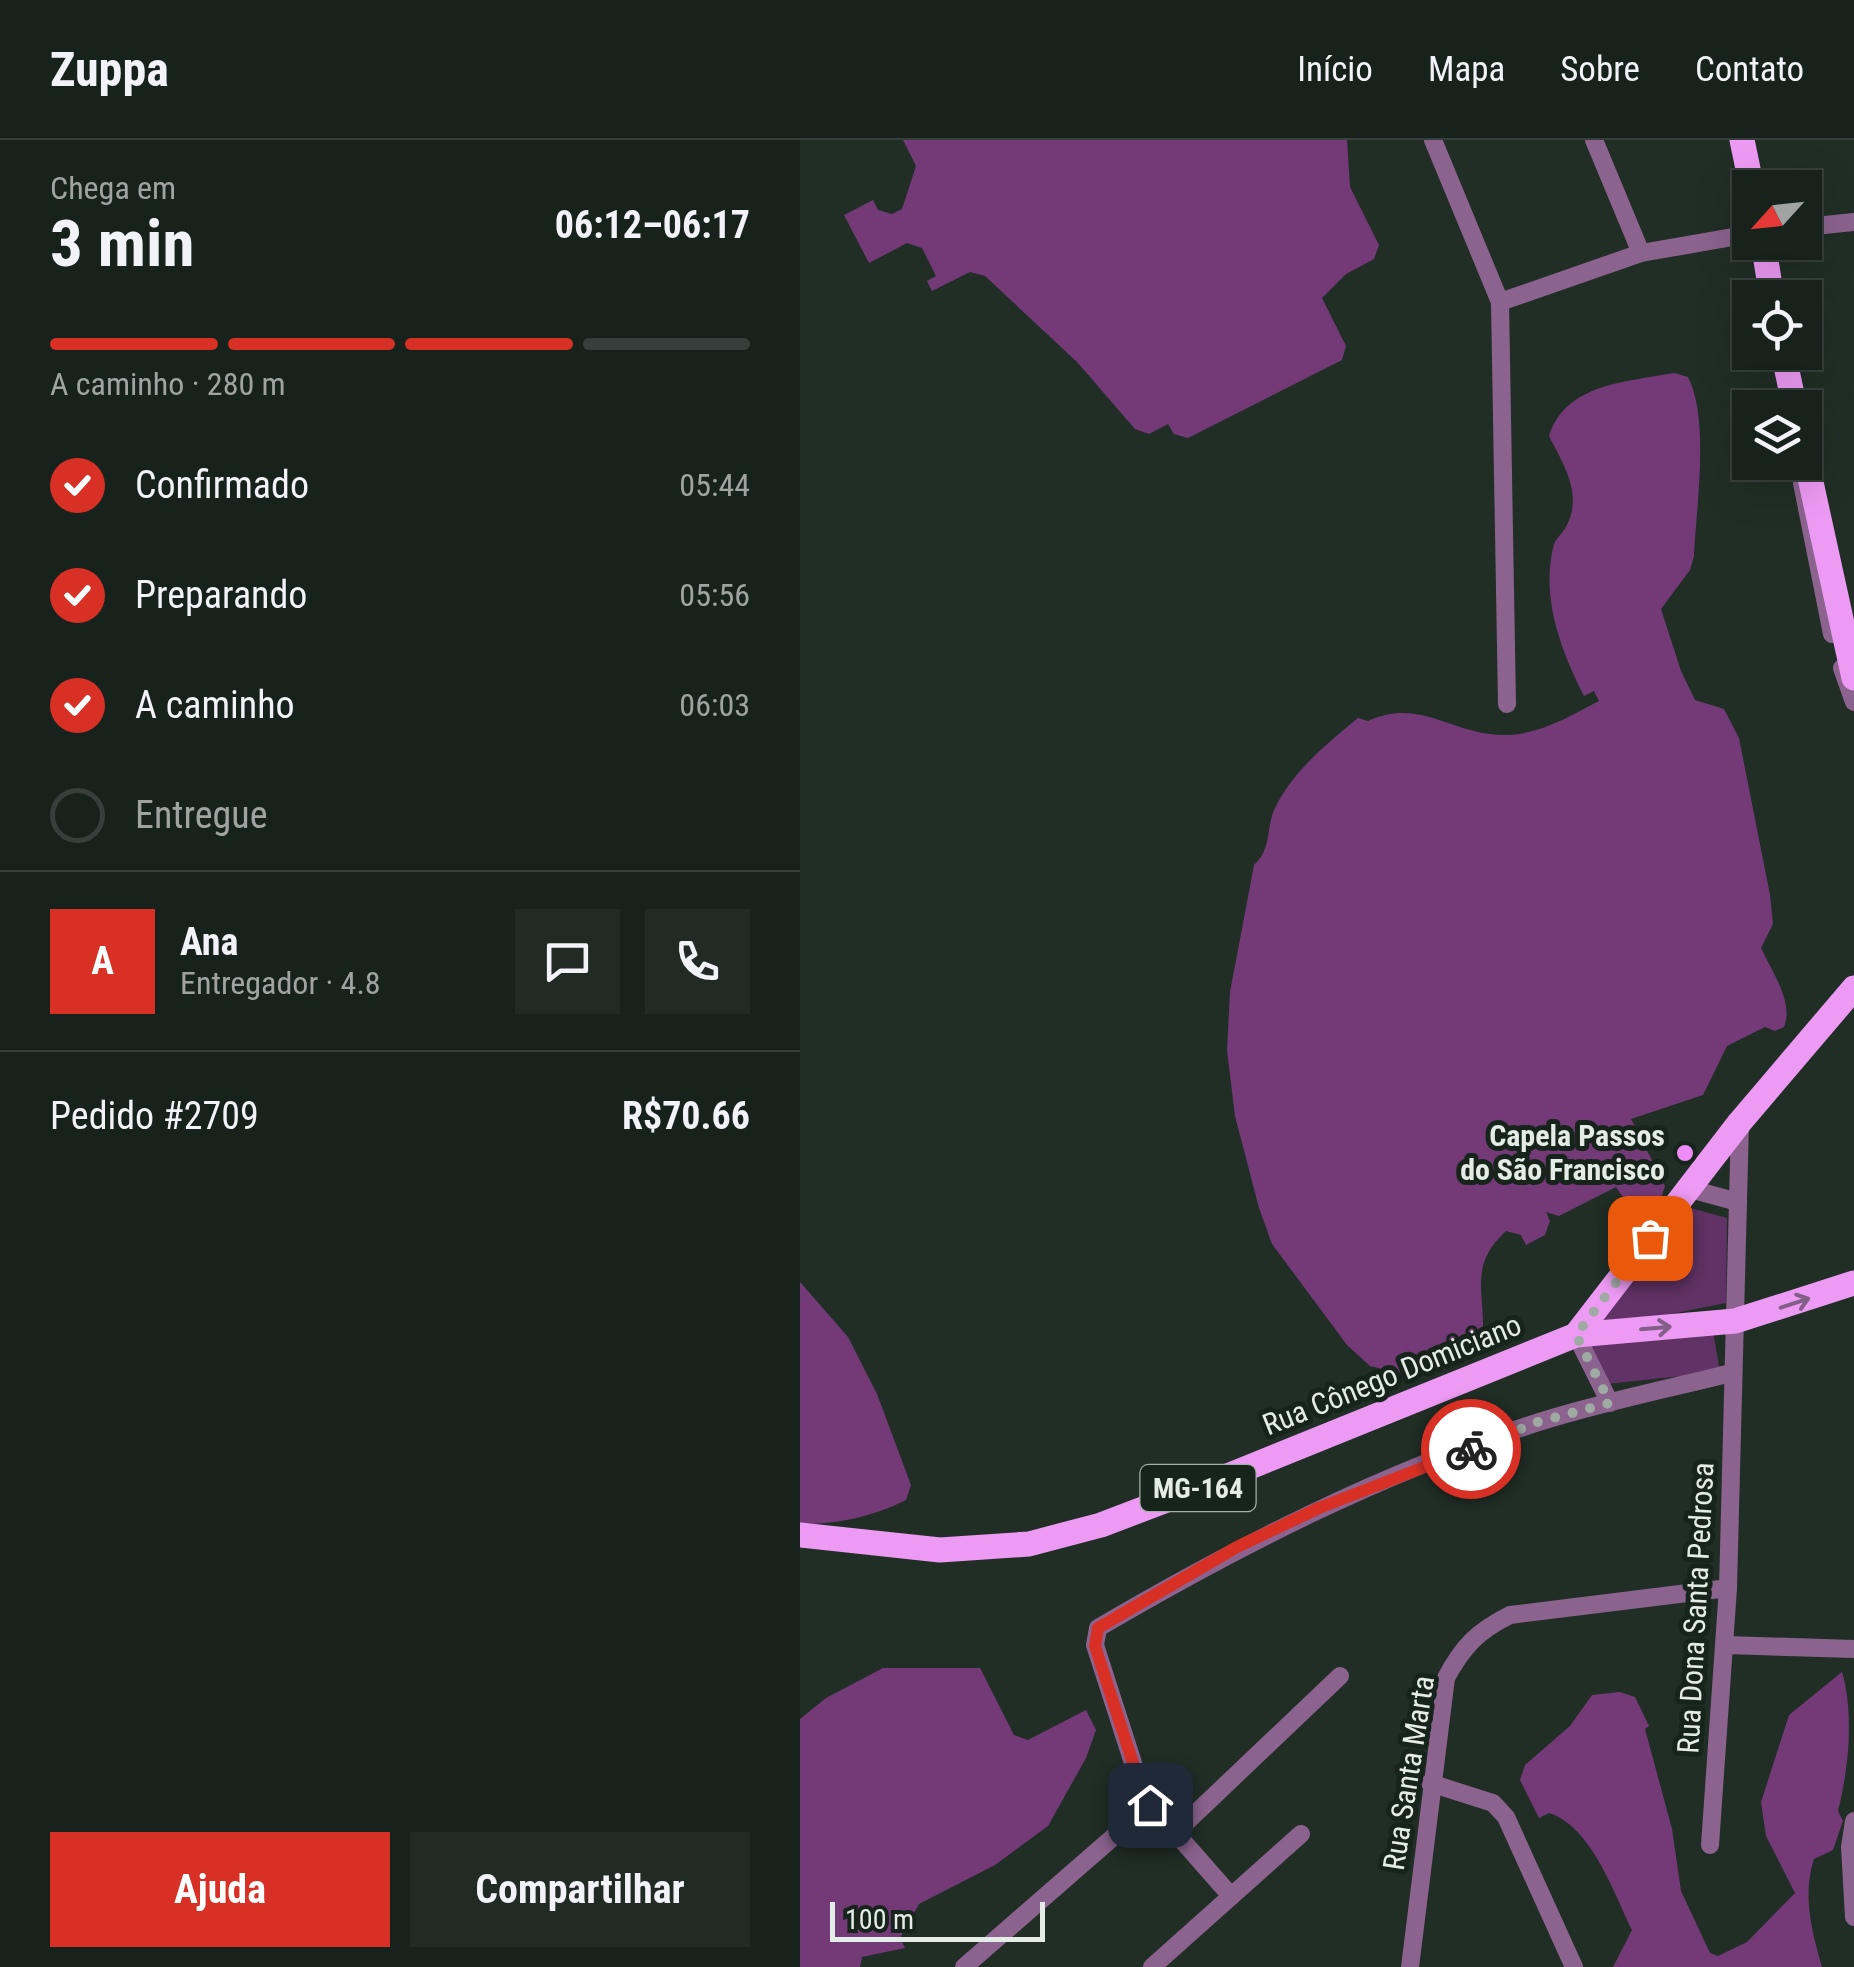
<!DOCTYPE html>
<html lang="pt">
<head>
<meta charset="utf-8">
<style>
  body { margin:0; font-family:"Roboto Condensed",sans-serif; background:#212a25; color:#f1f3f6; height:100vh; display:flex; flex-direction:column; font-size:38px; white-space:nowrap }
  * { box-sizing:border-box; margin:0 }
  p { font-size:32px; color:#9fa4a3 }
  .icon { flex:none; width:55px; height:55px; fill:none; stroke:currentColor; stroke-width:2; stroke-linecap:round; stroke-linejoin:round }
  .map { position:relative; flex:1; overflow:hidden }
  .drawer { display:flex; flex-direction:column; background:#18221c; width:800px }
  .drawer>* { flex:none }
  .needle { width:65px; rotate:243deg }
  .fabs { position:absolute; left:932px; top:30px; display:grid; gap:20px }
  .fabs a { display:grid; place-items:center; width:90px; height:90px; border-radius:0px; background:#18221c; box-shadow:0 10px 40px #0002,0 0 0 2px #363f3b; font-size:50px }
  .scale { position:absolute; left:30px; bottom:25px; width:215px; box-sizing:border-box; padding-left:10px; border:5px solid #e4ece7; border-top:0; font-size:28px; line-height:35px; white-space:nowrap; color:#e4ece7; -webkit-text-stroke:8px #17241c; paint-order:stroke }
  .pin { position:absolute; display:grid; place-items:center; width:85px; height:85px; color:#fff; margin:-42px; border-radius:20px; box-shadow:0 5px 15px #0006 }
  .courier { position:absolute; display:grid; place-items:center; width:100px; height:100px; margin:-50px; border:8px solid #d93025; border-radius:50%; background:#fff; color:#222; box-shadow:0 2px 12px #0007 }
  .headline em { font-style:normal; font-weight:700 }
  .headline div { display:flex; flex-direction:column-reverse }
  .headline { display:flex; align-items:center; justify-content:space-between; height:170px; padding:0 50px }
  h1 { font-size:65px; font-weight:700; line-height:75px }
  .bar { display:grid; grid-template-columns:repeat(4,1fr); gap:15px 10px; align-content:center; height:120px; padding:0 50px }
  .bar i { height:12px; border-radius:8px; background:#363f3b }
  .bar .selected { background:#d93025 }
  .bar p { grid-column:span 4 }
  .line { display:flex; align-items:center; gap:25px; padding:0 50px; border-top:2px solid #363f3b }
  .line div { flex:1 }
  .round { display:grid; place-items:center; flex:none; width:105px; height:105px; border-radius:0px; background:#212a25 }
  ol { padding:0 50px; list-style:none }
  li { display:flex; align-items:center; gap:30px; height:110px }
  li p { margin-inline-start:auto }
  li .icon { padding:10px; border-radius:50%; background:#d93025; color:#fff; stroke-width:4 }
  li:last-child { color:#9fa4a3 }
  li i { width:55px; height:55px; border:5px solid #363f3b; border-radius:50% }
  .button { display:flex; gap:20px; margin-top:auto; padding:20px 50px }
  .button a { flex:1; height:115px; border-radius:0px; background:#d93025; color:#fff; font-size:40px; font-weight:700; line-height:115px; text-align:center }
  .button a+a { background:#212a25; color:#f1f3f6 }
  header { display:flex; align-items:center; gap:60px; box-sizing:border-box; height:140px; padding:0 50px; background:#18221c; border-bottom:2px solid #363f3b }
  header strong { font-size:48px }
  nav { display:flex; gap:55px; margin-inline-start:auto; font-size:35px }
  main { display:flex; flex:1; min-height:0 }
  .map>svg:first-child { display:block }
  .green { fill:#613265 }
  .forest { fill:#743a78 }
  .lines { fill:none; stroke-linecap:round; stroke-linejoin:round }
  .minor { stroke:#8b638e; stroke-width:18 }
  .primary { stroke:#ed9af4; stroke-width:25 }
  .oneway { stroke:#825f88 }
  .done { stroke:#9faaa3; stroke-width:10; stroke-dasharray:0 18 }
  .route { stroke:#d93025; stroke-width:12 }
  .poi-dot { fill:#ef8bf7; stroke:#17241c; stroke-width:4 }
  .labels { text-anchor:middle; stroke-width:10; stroke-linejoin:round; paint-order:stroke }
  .shield { fill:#17241c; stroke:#a6b0aa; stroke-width:2.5 }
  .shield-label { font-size:28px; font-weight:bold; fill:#e4ece7 }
  .poi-label { font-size:30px; font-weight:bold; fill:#e4ece7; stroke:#17241c; text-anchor:end }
  .street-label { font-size:30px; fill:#e4ece7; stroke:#17241c }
</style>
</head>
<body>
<header>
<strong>Zuppa</strong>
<nav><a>Início</a><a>Mapa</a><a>Sobre</a><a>Contato</a></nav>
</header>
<main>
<section class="drawer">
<div class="headline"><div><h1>3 min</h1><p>Chega em</p></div><em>06:12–06:17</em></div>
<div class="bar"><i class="selected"></i><i class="selected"></i><i class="selected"></i><i></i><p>A caminho · 280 m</p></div>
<ol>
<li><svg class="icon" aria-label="check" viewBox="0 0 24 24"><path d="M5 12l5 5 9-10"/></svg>Confirmado<p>05:44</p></li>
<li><svg class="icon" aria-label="check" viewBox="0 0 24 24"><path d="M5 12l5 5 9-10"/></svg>Preparando<p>05:56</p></li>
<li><svg class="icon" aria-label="check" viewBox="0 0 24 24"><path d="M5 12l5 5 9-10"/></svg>A caminho<p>06:03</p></li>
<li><i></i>Entregue</li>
</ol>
<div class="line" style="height:180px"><b class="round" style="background:#d93025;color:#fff">A</b><div><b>Ana</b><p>Entregador · 4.8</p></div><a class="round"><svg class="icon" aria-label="chat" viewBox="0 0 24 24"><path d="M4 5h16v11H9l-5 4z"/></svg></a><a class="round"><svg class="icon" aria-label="phone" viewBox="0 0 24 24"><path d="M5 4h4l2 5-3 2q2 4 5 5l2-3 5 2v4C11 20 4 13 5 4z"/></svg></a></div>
<div class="line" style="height:130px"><div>Pedido #2709</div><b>R$70.66</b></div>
<div class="button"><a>Ajuda</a><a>Compartilhar</a></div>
</section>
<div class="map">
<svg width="1054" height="1827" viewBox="0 0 1054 1827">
  <rect width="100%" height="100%" fill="#202e26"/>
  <g class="green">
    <path d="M887 1067 927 1078 926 1163 790 1190Z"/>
    <path d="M912 1185 920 1232 807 1244 784 1197Z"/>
  </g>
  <g class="forest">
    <path d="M103 0H547L550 47 579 105 574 119 546 134 522 158 546 206 542 220 388 298 374 294 368 284 349 294 335 289 277 222 185 136 170 132 132 151 127 141 136 136 122 108 107 103 69 123 44 75 73 60 78 70 92 74 102 69 116 26Z"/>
    <path d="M874 233 888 237C910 280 896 367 894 416L890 430 861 469 881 531 895 560 924 569 939 598 970 755 973 784 961 808C972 832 994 862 984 887L975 891 965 887 927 906 903 955 831 979 865 1046 860 1061 851 1066 822 1056 816 1047 759 1076 746 1072 750 1081 745 1095 726 1105 721 1095 706 1091C671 1123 683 1147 683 1186 682 1212 651 1233 627 1233L618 1225 599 1233 570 1226 547 1205 472 1104 459 1068 435 976 427 910 430 852 454 725C473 708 465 686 476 666 493 631 530 601 558 578L568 581C621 557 651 595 704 595 739 595 768 577 799 561L794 551 784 556C761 510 740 457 754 404 757 397 764 392 767 385 783 353 763 324 749 296 766 243 827 242 874 233Z"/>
    <path d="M0 1142 48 1197 77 1254 111 1345 106 1360C72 1377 38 1384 0 1384Z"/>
    <path d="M83 1528H180L214 1595 228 1600 286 1570 296 1590 286 1618 248 1686 195 1725 119 1764 100 1798 105 1808 62 1817 60 1827H0V1579L26 1558Z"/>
    <path d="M1042 1532C1054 1573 1049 1627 1038 1671L1043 1681 1033 1710 1014 1719C1002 1755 1012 1792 1022 1827H813L832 1790C814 1753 791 1686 749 1673L739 1678 720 1640 725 1625 770 1586 792 1555 820 1552 835 1557 849 1586 845 1589 872 1689 881 1751 910 1813 918 1816 947 1802 995 1753 966 1696 961 1662 989 1575Z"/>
  </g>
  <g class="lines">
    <g class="minor">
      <path d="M633 0 700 162 707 564"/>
      <path d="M794 0 841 113"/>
      <path d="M1005 87 1054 82"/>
      <path d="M700 162 841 113 950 94"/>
      <path d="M1002 343 1032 494"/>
      <path d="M1042 528 1054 562"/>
      <path d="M890 1049 938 1062"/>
      <path d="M776 1195 810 1263"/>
      <path d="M926 1505 1054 1509"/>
      <path d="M630 1643 693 1663 706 1677 774 1827"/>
      <path d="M1054 1681 1050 1707 1054 1777"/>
      <path d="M376 1692 540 1536"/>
      <path d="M910 1705 928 1448 940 983"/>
      <path d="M431 1756 344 1657 295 1505 298 1488C438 1406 583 1332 739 1282 802 1262 867 1249 931 1233"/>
      <path d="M164 1827 350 1665"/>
      <path d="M352 1827 501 1694"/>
      <path d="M610 1827 646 1538C663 1506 678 1491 710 1475L928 1448"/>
    </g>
    <g class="primary">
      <path d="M942 0 952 48"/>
      <path d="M963 102 972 158"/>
      <path d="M983 212 995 268"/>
      <path d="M1005 315 1054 538"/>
      <path d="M776 1195 935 1181 1054 1143"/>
      <path d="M0 1395 140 1410 229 1404 301 1385 393 1350 776 1195 940 982 1054 848"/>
    </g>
  </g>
  <defs><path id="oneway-shaft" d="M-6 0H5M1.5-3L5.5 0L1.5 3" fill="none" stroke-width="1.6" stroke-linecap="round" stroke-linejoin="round" transform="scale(2.5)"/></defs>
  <g class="oneway">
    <use href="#oneway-shaft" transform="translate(995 1163) rotate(-18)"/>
    <use href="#oneway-shaft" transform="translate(856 1188) rotate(-5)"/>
  </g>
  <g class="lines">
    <path class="done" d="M671 1309 738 1282 810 1263 776 1195 850 1098"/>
    <path class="route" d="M350 1665 344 1657 295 1506 298 1488 437 1407 519 1368 671 1309"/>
  </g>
  <circle class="poi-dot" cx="885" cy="1013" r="10"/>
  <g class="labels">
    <rect class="shield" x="340.5" y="1325" width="115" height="46" rx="8"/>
    <g class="shield-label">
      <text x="398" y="1358">MG-164</text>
    </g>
    <g class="poi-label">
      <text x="865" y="1006">Capela Passos<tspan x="865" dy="34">do São Francisco</tspan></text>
    </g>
    <g class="street-label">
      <text transform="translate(592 1235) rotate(-22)" y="10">Rua Cônego Domiciano</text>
      <text transform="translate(896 1468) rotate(-87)" y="10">Rua Dona Santa Pedrosa</text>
      <text transform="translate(609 1633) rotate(-81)" y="10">Rua Santa Marta</text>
    </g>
  </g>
</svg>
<div class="fabs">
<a><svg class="needle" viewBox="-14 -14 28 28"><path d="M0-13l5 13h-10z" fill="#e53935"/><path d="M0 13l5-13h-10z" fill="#9fa4a3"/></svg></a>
<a><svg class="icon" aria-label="locate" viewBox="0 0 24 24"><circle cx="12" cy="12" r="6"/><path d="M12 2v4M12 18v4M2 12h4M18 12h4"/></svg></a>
<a><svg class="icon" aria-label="layers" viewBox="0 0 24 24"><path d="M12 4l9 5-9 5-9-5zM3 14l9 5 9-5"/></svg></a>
</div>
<div class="scale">100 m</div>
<div class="pin" style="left:850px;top:1098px;background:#ea580c"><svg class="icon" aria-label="bag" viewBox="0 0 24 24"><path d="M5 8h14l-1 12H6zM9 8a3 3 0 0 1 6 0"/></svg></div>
<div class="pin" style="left:350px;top:1665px;background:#1f2937"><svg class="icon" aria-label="home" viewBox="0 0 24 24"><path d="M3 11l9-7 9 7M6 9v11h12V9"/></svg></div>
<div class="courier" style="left:671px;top:1309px"><svg class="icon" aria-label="bike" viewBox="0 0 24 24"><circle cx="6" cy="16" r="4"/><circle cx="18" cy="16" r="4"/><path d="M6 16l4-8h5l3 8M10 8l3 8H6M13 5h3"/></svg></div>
</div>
</main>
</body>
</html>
